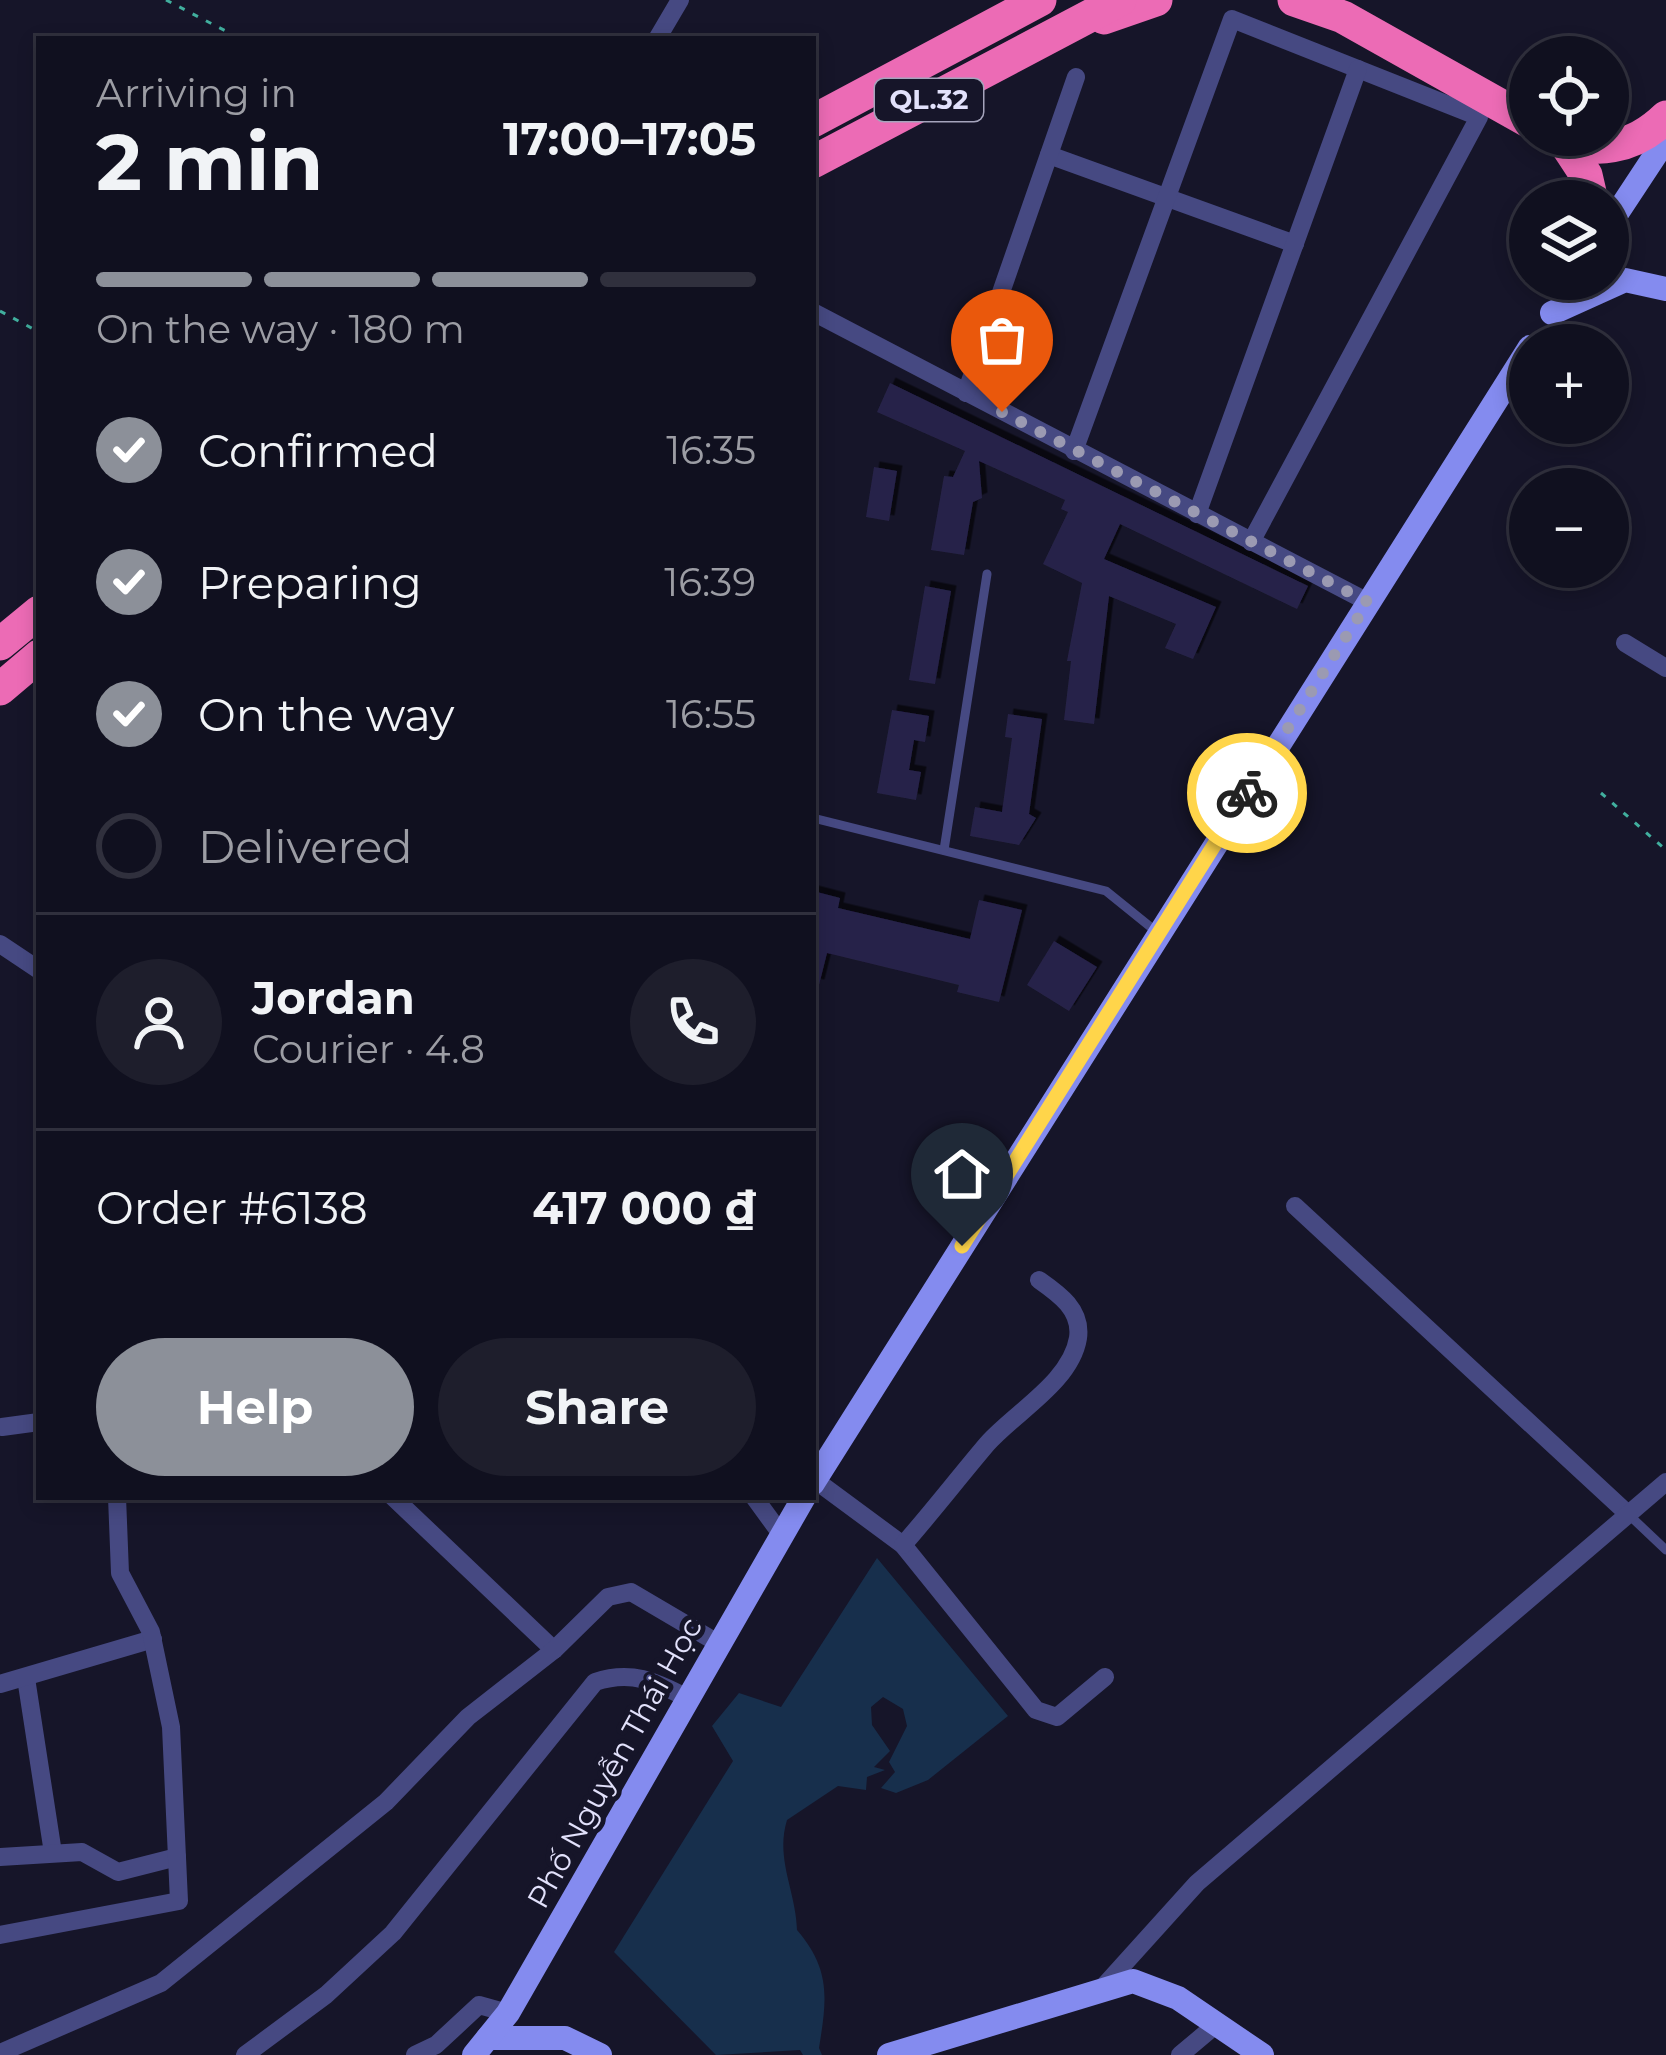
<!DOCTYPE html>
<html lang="en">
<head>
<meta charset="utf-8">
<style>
  body { margin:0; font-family:Montserrat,sans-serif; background:#1e1e2c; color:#f1f3f6; height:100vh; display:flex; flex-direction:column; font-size:45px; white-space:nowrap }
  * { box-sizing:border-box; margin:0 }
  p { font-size:39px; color:#9c9da4 }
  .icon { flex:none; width:66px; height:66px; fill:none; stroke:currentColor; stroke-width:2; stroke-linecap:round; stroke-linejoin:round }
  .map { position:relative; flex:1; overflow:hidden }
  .details { position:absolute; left:36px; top:36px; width:780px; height:1464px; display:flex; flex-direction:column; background:#10101f; border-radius:0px; box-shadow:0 6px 18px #0003,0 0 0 3px #30303d }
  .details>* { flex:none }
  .controls { position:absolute; left:1509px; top:36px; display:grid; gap:24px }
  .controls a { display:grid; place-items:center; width:120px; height:120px; border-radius:50%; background:#10101f; box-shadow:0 6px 18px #0003,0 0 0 3px #30303d; font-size:60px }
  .pin { position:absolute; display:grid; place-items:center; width:102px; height:102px; color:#fff; margin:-123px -51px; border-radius:50% 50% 50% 0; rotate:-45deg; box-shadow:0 0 12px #0007 }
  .pin .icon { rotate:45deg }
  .courier { position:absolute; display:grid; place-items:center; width:120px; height:120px; margin:-60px; border:9px solid #ffd54a; border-radius:50%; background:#fff; color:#222; box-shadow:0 3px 15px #0007 }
  .overview em { font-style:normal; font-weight:700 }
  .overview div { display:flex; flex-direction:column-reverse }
  .overview { display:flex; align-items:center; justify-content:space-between; height:204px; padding:0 60px }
  h1 { font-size:78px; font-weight:700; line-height:90px }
  .bar { display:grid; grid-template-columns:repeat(4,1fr); gap:18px 12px; align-content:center; height:144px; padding:0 60px }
  .bar i { height:15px; border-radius:9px; background:#30303d }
  .bar .active { background:#8c9099 }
  .bar p { grid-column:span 4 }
  .line { display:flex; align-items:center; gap:30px; padding:0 60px; border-top:3px solid #30303d }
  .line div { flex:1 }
  .round { display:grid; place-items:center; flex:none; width:126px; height:126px; border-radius:63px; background:#1e1e2c }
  ol { padding:0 60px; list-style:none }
  li { display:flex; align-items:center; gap:36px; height:132px }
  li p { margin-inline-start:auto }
  li .icon { padding:12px; border-radius:50%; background:#8c9099; color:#fff; stroke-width:4 }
  li:last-child { color:#9c9da4 }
  li i { width:66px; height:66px; border:6px solid #30303d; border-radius:50% }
  .action { display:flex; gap:24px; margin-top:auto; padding:24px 60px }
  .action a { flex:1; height:138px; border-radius:72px; background:#8c9099; color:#fff; font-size:48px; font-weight:700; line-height:138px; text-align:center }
  .action a+a { background:#1e1e2c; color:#f1f3f6 }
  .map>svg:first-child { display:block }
  .water { fill:#172f4c }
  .building { fill:#272348; filter:url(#shadow) }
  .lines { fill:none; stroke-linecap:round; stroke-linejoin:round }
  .path { stroke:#41af9e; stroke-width:3; stroke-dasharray:6 9; stroke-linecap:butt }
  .lane { stroke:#464982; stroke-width:9 }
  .street { stroke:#464982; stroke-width:18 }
  .secondary { stroke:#848bef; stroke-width:24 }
  .highway { stroke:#ec6bb5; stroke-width:33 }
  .done { stroke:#9b9ab2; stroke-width:12; stroke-dasharray:0 21.6 }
  .route { stroke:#ffd54a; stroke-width:15 }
  .labels { text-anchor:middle; stroke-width:10; stroke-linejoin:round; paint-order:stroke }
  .shield { fill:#161529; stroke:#a5a4bc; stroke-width:3 }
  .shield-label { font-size:27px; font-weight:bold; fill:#e2e1fb }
  .street-label { font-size:30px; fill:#e2e1fb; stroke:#161529 }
</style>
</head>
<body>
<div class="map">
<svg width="1666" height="2055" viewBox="0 0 1666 2055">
  <defs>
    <filter id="shadow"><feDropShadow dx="5.5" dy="-5.5" stdDeviation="0" flood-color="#0009"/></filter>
  </defs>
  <rect width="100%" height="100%" fill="#161529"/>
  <path class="water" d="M877 1558 1008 1716 928 1780 896 1793 881 1788 895 1772 889 1762 907 1726 903 1709 883 1697 871 1707 872 1725 890 1751 874 1767 885 1770 867 1777 866 1790 838 1786 787 1820C775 1859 796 1891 797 1930 831 1970 827 1998 819 2048L822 2055H803L800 2050 716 2055 614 1952 733 1761 712 1726 739 1693 781 1707Z"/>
  <g class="building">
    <path d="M890 383 1308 586 1297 609 1120 524 1104 559 1216 607 1193 659 1165 648 1176 624 1109 596 1094 724 1064 720 1071 661H1067L1082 583 1043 564 1068 512 1061 509 1065 500 979 461 982 498 973 502 964 555 931 550 944 476 953 477 965 451 877 412Z"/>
    <path d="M874 467 897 471 889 521 866 517Z"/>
    <path d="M925 586 951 591 935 684 909 680Z"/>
    <path d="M892 710 929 716 925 742 914 740 909 770 921 772 916 800 877 793Z"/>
    <path d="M1008 714 1042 719 1029 814 1036 818 1019 845 970 836 975 807 1002 812 1012 738 1005 737Z"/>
    <path d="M813 891 840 898 838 908 970 939 979 900 1022 910 999 1002 957 992 959 985 827 953 819 985 813 984Z"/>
    <path d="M1054 941 1097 967 1069 1011 1027 985Z"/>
  </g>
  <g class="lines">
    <g class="path">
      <path d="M166 0 241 39"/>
      <path d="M0 311 39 332"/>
      <path d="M1601 793 1666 850"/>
    </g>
    <g class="lane">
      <path d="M813 818 1106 891 1158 933"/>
      <path d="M944 850 987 574"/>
      <path d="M1628 1514 1666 1550"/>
    </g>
    <g class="street">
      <path d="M657 39 680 0"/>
      <path d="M1049 155 1295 244"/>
      <path d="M813 312 1368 602"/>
      <path d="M966 393 1076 77"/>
      <path d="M1074 451 1232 19 1479 117 1251 542"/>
      <path d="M1197 514 1358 69"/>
      <path d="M1625 643 1666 668"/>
      <path d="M0 944 39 970"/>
      <path d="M1295 1206 1628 1514"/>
      <path d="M2 1427 39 1422"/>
      <path d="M815 1480 903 1545 1036 1710 1057 1717 1105 1677"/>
      <path d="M393 1497 554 1650"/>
      <path d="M754 1497 781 1534"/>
      <path d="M903 1545C932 1512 959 1477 987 1444 1014 1413 1071 1382 1078 1338 1082 1310 1059 1294 1039 1280"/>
      <path d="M26 1678 53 1853"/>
      <path d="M0 1684 153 1639"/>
      <path d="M0 1857 82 1852 118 1872 177 1857"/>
      <path d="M0 1935 179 1901 171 1727 151 1632 120 1573 117 1497"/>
      <path d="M1104 1986 1197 1883 1666 1482"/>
      <path d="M0 2053 161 1983 386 1802 468 1717 554 1650 608 1597 631 1592 716 1642"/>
      <path d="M245 2055 326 1995 393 1933 595 1682C631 1670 655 1681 687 1698"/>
      <path d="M415 2055 436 2045 479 2005 508 2013"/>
      <path d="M1180 2055 1218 2023"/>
    </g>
    <g class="secondary">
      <path d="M1608 227 1666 139"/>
      <path d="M1552 313 1625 280 1666 289"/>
      <path d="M813 1483 1530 347"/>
      <path d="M488 2038H565L600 2055"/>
      <path d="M474 2055 508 2013 804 1497"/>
      <path d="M889 2055 1133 1981 1178 1998 1262 2055"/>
    </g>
    <g class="highway">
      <path d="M1294 0 1343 17 1530 122"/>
      <path d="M1104 18 1156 0"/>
      <path d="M813 121 1040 0"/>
      <path d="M1553 135C1594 157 1634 148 1666 117"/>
      <path d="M1563 140 1586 175 1592 201"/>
      <path d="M813 162 1120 0"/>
      <path d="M1569 286 1571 279"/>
      <path d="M0 644 39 612"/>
      <path d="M0 689 39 656"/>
    </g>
  </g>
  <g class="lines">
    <path class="done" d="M1002 412 1368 602 1247 793"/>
    <path class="route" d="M962 1246 1247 793"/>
  </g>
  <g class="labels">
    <rect class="shield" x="875" y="79" width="108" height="42" rx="9"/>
    <g class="shield-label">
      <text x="929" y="109">QL.32</text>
    </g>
    <g class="street-label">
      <text transform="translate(615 1763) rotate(-61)" y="10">Phố Nguyễn Thái Học</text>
    </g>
  </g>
</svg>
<div class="controls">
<a><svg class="icon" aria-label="locate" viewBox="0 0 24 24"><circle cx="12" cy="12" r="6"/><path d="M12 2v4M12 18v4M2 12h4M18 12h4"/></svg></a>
<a><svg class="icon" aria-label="layers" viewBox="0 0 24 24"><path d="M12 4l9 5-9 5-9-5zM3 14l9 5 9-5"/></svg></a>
<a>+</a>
<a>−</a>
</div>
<div class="pin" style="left:1002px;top:412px;background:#ea580c"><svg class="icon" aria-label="bag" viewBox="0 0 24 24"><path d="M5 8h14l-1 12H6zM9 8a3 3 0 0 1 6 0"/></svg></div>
<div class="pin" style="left:962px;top:1246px;background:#1f2937"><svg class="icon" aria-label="home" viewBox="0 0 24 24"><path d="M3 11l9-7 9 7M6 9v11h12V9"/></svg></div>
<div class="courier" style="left:1247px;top:793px"><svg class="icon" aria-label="bike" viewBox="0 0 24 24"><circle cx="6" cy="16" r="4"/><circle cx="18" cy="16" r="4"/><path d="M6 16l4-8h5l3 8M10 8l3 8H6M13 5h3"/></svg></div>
<section class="details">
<div class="overview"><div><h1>2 min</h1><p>Arriving in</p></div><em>17:00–17:05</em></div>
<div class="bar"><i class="active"></i><i class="active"></i><i class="active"></i><i></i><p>On the way · 180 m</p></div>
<ol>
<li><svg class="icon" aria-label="check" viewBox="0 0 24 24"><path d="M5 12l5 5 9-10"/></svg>Confirmed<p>16:35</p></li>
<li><svg class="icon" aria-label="check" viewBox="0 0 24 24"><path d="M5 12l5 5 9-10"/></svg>Preparing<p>16:39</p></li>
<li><svg class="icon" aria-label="check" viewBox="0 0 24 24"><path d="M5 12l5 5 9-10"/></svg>On the way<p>16:55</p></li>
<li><i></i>Delivered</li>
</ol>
<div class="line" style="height:216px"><a class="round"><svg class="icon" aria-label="person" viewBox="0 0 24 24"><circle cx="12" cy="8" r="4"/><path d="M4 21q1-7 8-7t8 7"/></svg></a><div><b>Jordan</b><p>Courier · 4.8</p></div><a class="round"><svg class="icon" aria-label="phone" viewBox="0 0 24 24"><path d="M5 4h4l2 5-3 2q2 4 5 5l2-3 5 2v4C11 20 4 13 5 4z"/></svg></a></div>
<div class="line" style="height:156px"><div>Order #6138</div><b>417 000 ₫</b></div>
<div class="action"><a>Help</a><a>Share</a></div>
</section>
</div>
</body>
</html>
